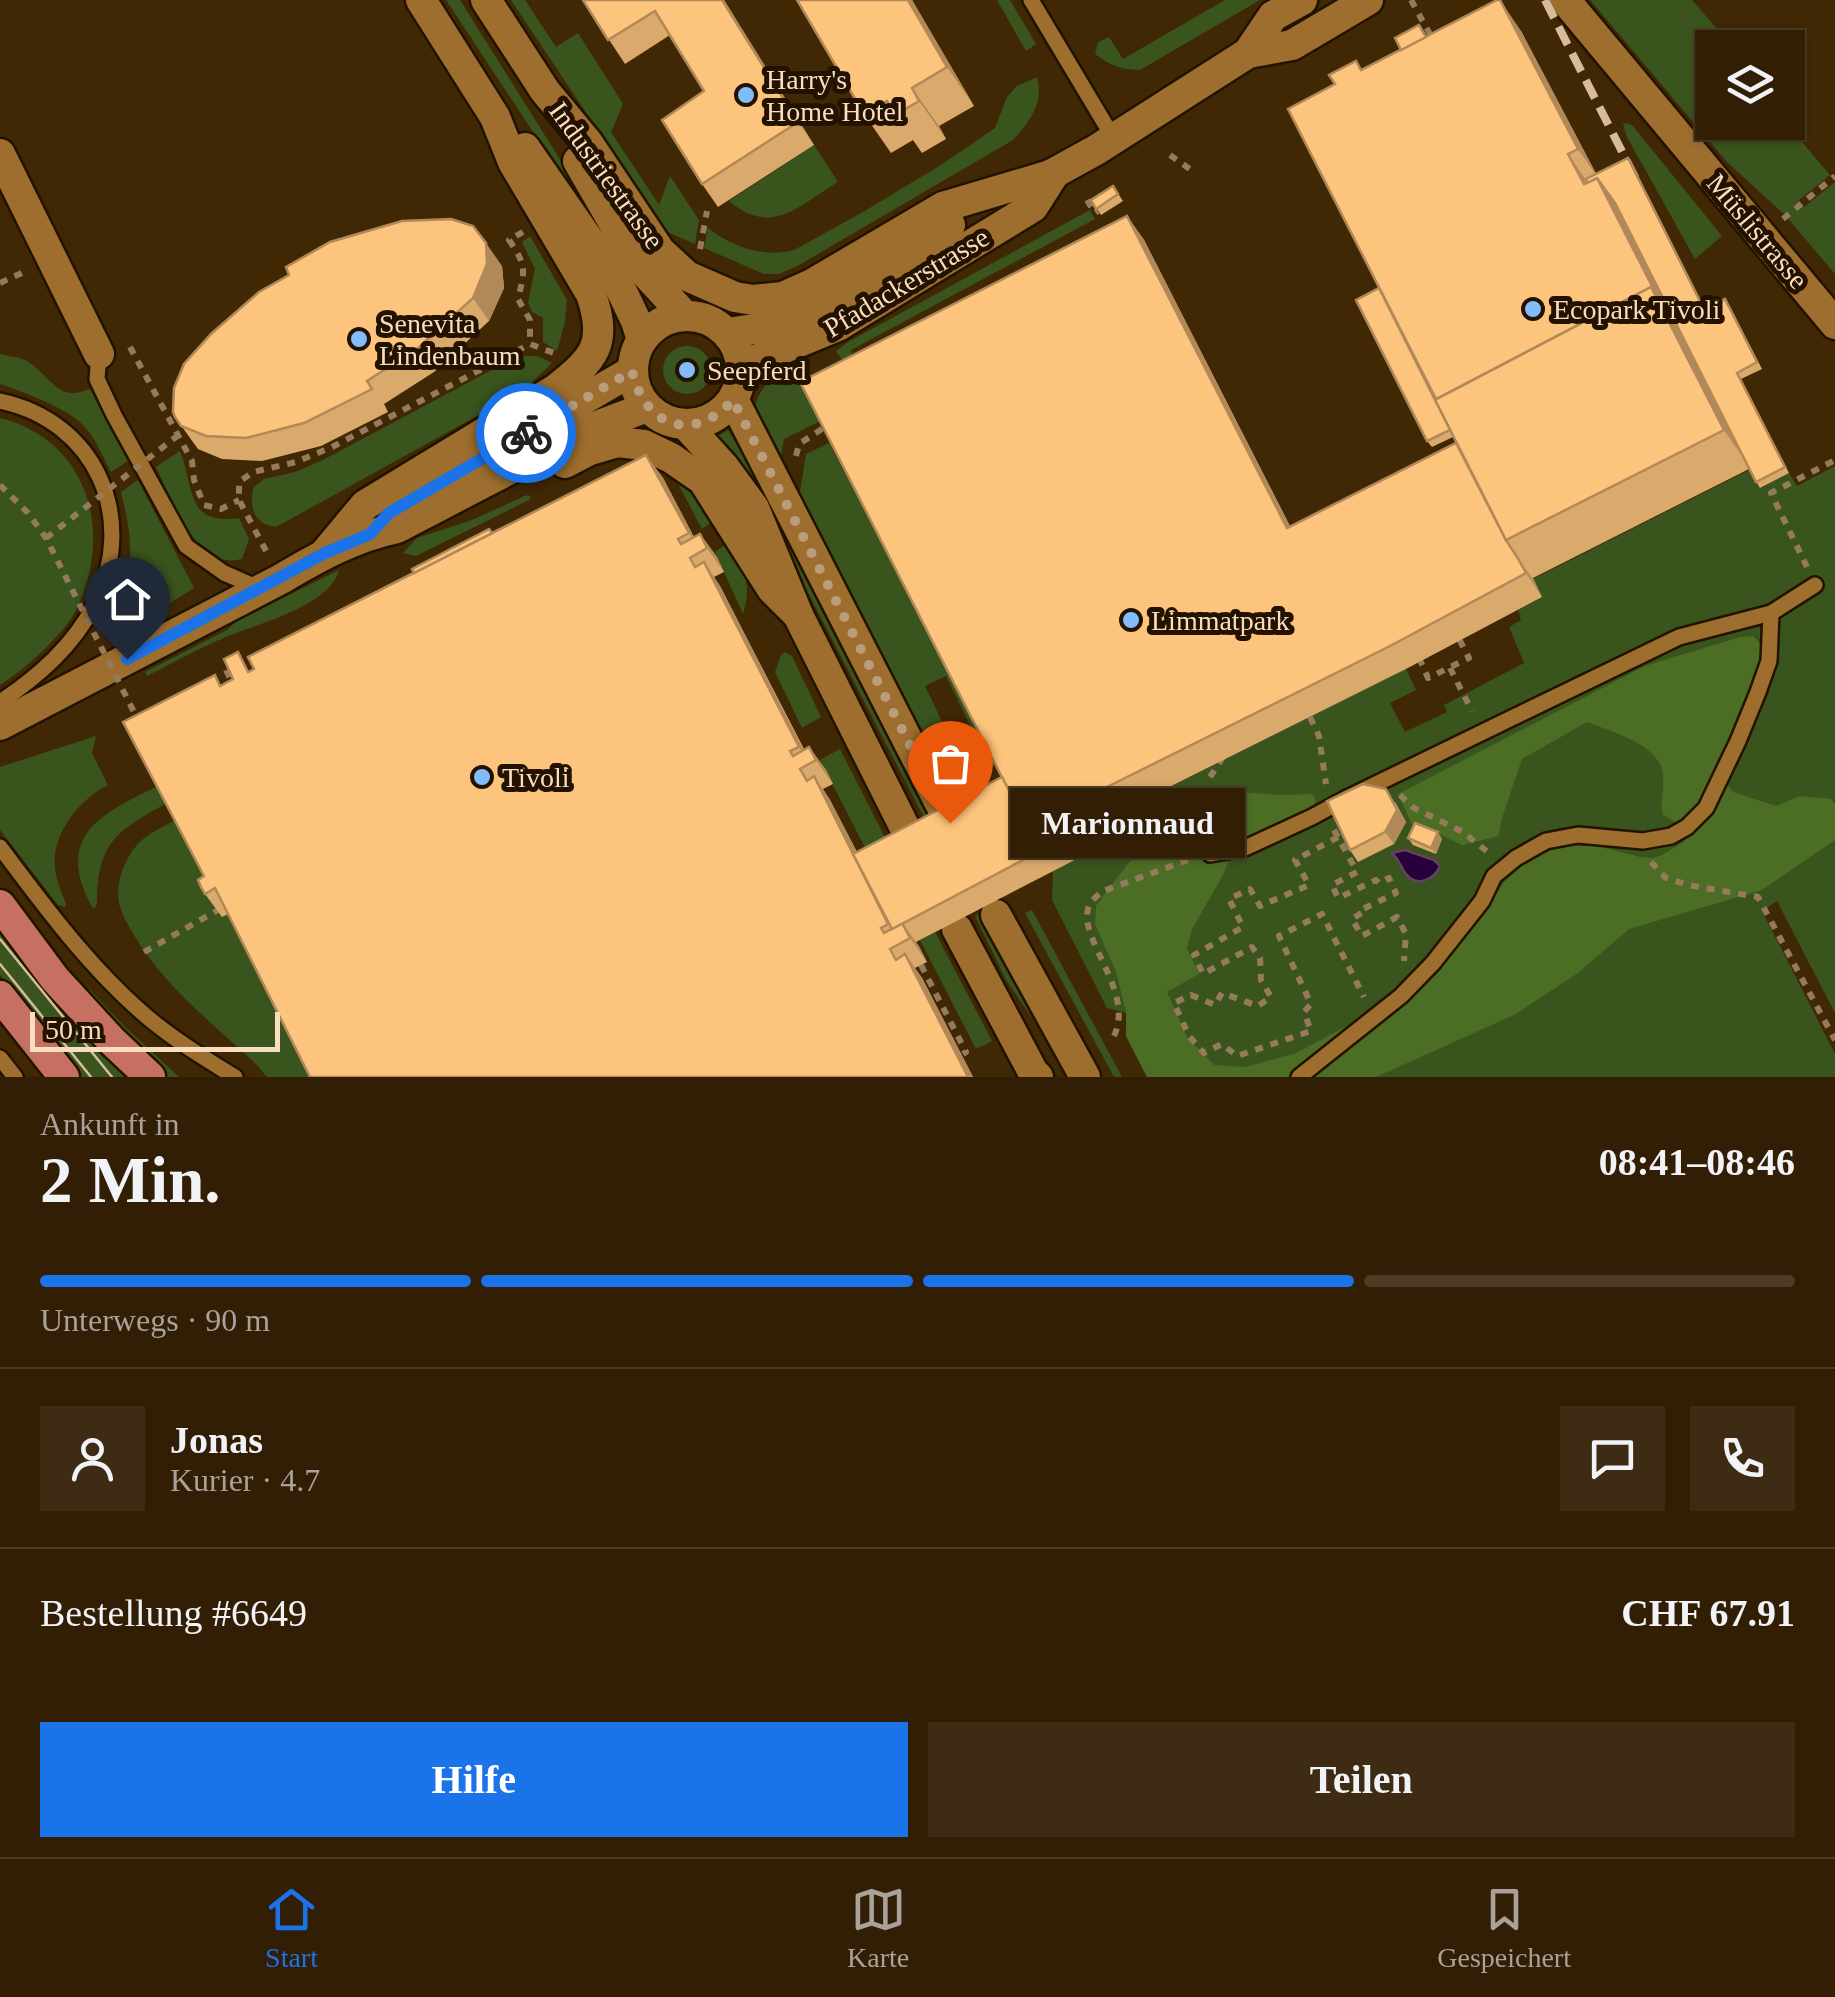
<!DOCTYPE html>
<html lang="de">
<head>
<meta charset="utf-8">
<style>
  body { margin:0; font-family:"Times New Roman",serif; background:#3d2b13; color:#f1f3f6; height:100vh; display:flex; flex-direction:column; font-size:38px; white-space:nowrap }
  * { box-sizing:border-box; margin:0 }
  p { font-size:32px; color:#a8a29a }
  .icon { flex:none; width:55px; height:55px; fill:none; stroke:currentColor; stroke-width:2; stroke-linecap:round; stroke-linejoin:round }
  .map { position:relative; height:1077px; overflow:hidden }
  .panel { display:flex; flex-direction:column; background:#311e04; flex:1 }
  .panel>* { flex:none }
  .buttons { position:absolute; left:1695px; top:30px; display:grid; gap:20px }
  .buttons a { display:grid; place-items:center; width:110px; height:110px; border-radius:0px; background:#311e04; box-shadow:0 2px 8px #0004,0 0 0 2px #4c3c26; font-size:50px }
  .scale { position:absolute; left:30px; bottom:25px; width:250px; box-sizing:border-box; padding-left:10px; border:5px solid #f8ddbe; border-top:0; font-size:28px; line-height:35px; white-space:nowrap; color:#f8ddbe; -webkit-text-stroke:8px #241200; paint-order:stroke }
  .pin { position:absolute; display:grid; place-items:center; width:85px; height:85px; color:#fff; margin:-102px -42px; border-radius:50% 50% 50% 0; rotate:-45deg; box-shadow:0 0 10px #0007 }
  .pin .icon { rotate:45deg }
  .courier { position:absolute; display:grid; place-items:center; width:100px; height:100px; margin:-50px; border:8px solid #1a73e8; border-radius:50%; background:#fff; color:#222; box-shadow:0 2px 12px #0007 }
  .bubble { position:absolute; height:70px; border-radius:0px; background:#311e04; box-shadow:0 2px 8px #0004,0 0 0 2px #4c3c26; font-size:32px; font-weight:700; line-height:70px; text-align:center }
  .summary em { font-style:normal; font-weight:700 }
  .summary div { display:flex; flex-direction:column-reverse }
  .summary { display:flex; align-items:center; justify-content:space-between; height:170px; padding:0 40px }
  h1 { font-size:65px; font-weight:700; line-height:75px }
  .bar { display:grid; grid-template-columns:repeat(4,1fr); gap:15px 10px; align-content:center; height:120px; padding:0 40px }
  .bar i { height:12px; border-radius:8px; background:#4c3c26 }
  .bar .on { background:#1a73e8 }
  .bar p { grid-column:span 4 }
  .line { display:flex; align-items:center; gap:25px; padding:0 40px; border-top:2px solid #4c3c26 }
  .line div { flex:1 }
  .round { display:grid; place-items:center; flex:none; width:105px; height:105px; border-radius:0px; background:#3d2b13 }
  .button { display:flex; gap:20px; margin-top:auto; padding:20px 40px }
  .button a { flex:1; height:115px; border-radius:0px; background:#1a73e8; color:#fff; font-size:40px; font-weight:700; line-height:115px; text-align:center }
  .button a+a { background:#3d2b13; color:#f1f3f6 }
  .tab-bar { display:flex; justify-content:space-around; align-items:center; height:140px; border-top:2px solid #4c3c26; background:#311e04; font-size:28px; color:#a8a29a }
  .tab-bar a { display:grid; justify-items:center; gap:5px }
  .tab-bar .on { color:#1a73e8 }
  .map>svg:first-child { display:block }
  .green { fill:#3a541e }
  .forest { fill:#4b6e24 }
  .water { fill:#28003b; stroke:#664262; stroke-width:2.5 }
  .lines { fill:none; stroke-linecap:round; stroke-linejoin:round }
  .service-casing { stroke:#221301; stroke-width:20 }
  .minor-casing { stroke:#221301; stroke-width:35 }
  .primary-casing { stroke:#221301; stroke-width:35 }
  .path { stroke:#957b5a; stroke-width:6; stroke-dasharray:8 8; stroke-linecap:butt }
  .service { stroke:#9e6e2e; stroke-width:15 }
  .minor { stroke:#9e6e2e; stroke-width:30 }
  .primary { stroke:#c67061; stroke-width:30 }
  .tram { stroke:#d7bc9c; stroke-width:2.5 }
  .rail { stroke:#d7bc9c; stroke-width:8; stroke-dasharray:20 10; stroke-linecap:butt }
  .path-bridge { stroke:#957b5a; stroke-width:6; stroke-dasharray:8 8; stroke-linecap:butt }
  .wall { fill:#daa96c }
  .shaded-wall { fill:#b18958 }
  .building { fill:#fdc47d; stroke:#b18958; stroke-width:2.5 }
  .done { stroke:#b89e7d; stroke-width:10; stroke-dasharray:0 18 }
  .route { stroke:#1a73e8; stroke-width:12 }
  .poi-dot { fill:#83bcfb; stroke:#241200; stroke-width:4 }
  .labels { text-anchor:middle; stroke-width:10; stroke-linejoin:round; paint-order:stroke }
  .poi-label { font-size:28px; fill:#f8ddbe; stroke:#241200; text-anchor:start }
  .street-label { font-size:28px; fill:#f8ddbe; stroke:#241200 }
</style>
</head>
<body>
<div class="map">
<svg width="1835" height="1077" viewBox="0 0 1835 1077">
  <rect width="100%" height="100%" fill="#412805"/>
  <g class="green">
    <path d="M446 0H460L566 169 617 259Z"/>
    <path d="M511 0H525L556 47 578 33 623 104 611 132 659 205 670 176 699 220 695 244 665 231Z"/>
    <path d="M997 0H1010L1036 44 1026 51Z"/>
    <path d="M1225 0H1260L1140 70C1121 70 1110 65 1095 54L1098 42 1109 37 1123 59Z"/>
    <path d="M1590 0H1692L1730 44 1727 47 1712 48V122L1786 123 1830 175 1799 200 1804 207 1835 182V274L1785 215 1727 162Z"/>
    <path d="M1037 77C1044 104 1030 121 1013 140L799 265 779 274H764L704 248 708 228C733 247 762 258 794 250L863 212 941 165 995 128 1007 97 1017 86Z"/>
    <path d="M1626 123 1632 125 1722 236 1695 259 1627 137 1623 124Z"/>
    <path d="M814 145 838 182C798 206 772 237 729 201Z"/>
    <path d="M1090 210 1095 219 851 350 858 367 849 371 836 351 848 342Z"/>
    <path d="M530 236 567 300 565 322 557 351 543 342V318L532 312 528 302 535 269 522 242Z"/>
    <circle cx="687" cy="370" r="24"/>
    <path d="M0 354C8 356 18 357 25 360 51 374 56 404 90 389L128 461 111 472C103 457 95 436 81 423 64 407 23 392 0 384Z"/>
    <path d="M518 356H538L552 363 524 390 276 527C253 524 250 508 253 488L264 479 295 472 323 460Z"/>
    <path d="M795 361 826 418 784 439 779 466C774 455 756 422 755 412 754 390 779 371 795 361Z"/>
    <path d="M0 418C89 440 114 534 76 610 64 634 23 671 0 685Z"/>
    <path d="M728 430 763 486 754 490 713 439Z"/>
    <path d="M829 443 997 765 991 768 946 676 925 686 983 807 960 818 799 498 806 454Z"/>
    <path d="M180 451C195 489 185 525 239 518L249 539 242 559C237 560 231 561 226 560 190 554 170 496 156 467Z"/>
    <path d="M1835 466V1013L1777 901 1762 911 1835 1054V1077H1147L1126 1036V1013L1107 1008 1052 900 1053 870 1127 833 1117 813 1406 669 1416 690 1390 703 1405 732 1447 712 1444 705 1524 663 1509 627 1521 620 1518 610 1542 597 1533 579 1751 469 1761 488 1789 473 1797 486Z"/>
    <path d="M674 476 696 495 714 520 702 529Z"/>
    <path d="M138 480 194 588 111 640 102 626C136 577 135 547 121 492Z"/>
    <path d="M527 495 531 497 529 500 416 556 403 553 417 538 472 520Z"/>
    <path d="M776 510 942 830 933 835 768 515Z"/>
    <path d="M729 542C743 569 753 582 743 614L715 552Z"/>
    <path d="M339 570C330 606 257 624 226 637 199 648 173 663 147 676L145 672 227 630 237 621Z"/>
    <path d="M785 652 792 656 821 717 802 728 775 672 781 655Z"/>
    <path d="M96 736 92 753 108 785C83 797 57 828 55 856 53 873 60 889 66 904L65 907 58 905 0 830V767Z"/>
    <path d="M840 749 895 857 875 867 820 760Z"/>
    <path d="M160 785 169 802C118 830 97 841 97 904L95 908 92 907C53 834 103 813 160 785Z"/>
    <path d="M178 819 231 912 315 1077H267L255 1063C212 1023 164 986 134 935 129 926 123 917 120 907 114 887 124 858 139 843 150 832 165 826 178 819Z"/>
    <path d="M1032 910 1122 1077H1114L1025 913Z"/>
    <path d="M980 913 1032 1018 1006 980 975 916Z"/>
    <path d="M0 924 132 1077H80L0 975Z"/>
    <path d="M935 932 992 1041 976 1049 920 940Z"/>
    <path d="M89 989 126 1028 179 1077H167L127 1041 83 994Z"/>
  </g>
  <g class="forest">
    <path d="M1753 636 1759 642 1763 653 1745 708 1706 792 1681 825 1663 815C1659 798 1665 790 1663 775 1660 744 1612 732 1587 722L1522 759 1501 821 1499 836 1462 845 1435 832 1413 827 1398 794 1645 666 1740 637Z"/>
    <path d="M1727 784 1733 792 1776 806 1800 796 1831 799 1835 804V840L1762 890 1629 929 1578 973 1514 1015 1376 1077H1147L1126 1036V1012L1116 972 1095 924 1096 906 1130 861 1154 844 1174 815 1204 789 1279 795 1312 794 1316 801C1306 821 1257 836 1235 846L1222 877 1192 929 1187 948 1199 974 1167 992 1187 1037 1214 1065 1245 1067 1294 1054 1372 1013 1411 998 1483 916 1504 882 1528 860 1559 846H1597L1640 857 1653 858 1662 855 1682 843 1695 832 1715 811Z"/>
  </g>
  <path class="water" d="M1405 850 1434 860 1440 866C1435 879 1417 888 1406 874 1400 866 1400 861 1392 853Z"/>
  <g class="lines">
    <defs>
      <g id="service">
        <path d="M1031 0 1114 139"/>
        <path d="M99 354 97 379 114 415 186 546 224 573 261 589"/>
        <path d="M0 401C96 421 138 518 95 604 73 646 39 676 0 702"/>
        <path d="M0 847C44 906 90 968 146 1016 173 1039 204 1058 235 1077"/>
        <path d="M1210 854 1245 848 1312 817 1345 799 1679 637 1771 613"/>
        <path d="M0 1058 15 1077"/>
        <path d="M1299 1077 1401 996 1433 963 1482 901 1494 876 1516 858 1546 841 1578 835 1643 841 1671 836 1687 827 1706 808 1738 741 1758 692 1769 661 1771 613 1815 585"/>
      </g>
      <g id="minor">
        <path d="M486 0 545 91 588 143 660 251 687 276 735 297 753 300 783 297 812 284 943 207 1054 174"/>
        <path d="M1565 0 1835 324"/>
        <path d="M1248 53 1273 16 1302 0"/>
        <path d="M525 148 616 279 636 321 642 340"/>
        <path d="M0 154 99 354"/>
        <path d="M578 161 638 265 685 316"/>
        <path d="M1036 183 1096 150 1248 53 1292 45 1368 0"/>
        <circle cx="687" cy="370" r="54"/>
        <path d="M727 333 768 327 796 319 826 306 950 225"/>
        <path d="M741 366 838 326 1033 207 1054 174"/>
        <path d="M733 399 950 823"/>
        <path d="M686 425 724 467 754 508 798 615 913 844"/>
        <path d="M565 463 590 450 617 442 644 445 671 458 703 480 772 589 798 615"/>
        <path d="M440 483 632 371"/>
        <path d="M325 553 365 505 556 389C595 358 608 344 591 294L513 162 495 117 421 0"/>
        <path d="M0 725 281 579C318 557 354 537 397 528L581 432 647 407"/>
        <path d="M996 915 1085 1077"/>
        <path d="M957 929 1033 1072 1038 1077"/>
      </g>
      <g id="primary">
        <path d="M0 905 55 979 112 1041 150 1077"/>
        <path d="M0 996 64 1077"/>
      </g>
    </defs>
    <use href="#service" class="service-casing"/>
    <use href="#minor" class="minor-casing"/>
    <use href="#primary" class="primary-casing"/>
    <g class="path">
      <path d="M1411 0 1431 36 1429 37"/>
      <path d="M1170 155 1194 172"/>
      <path d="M1087 200 1095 213 1098 211"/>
      <path d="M1783 219 1835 176"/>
      <path d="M523 232 509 240C527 266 525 270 518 299L530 320V344L554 353"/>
      <path d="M700 249 707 211"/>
      <path d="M0 283 26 271"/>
      <path d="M130 347 192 461 194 480 204 505 221 509 239 500"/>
      <path d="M796 456 799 444 828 425"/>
      <path d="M266 551 239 500V482L253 472 296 462 332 447 530 344"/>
      <path d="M1807 567 1771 493 1835 460"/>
      <path d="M1419 658 1428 678 1469 658 1459 639"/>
      <path d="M1450 668 1472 711"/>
      <path d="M226 670 234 686"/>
      <path d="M1310 717 1319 736 1326 784"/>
      <path d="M1210 777 1223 757"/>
      <path d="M1400 795 1414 808 1463 832 1489 853"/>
      <path d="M1334 830 1357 872 1332 885 1338 898 1376 880 1379 883 1389 878 1396 893 1361 910 1363 912 1352 919 1362 936 1397 917 1406 934 1404 961"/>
      <path d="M1338 837 1295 860 1309 885 1260 906 1250 889 1229 899 1243 927 1194 955 1203 974 1252 947 1260 958 1261 980 1271 997 1258 1006 1222 993 1215 1005 1191 995 1174 1003 1189 1036 1204 1053 1222 1044 1237 1056 1311 1031 1304 1012 1311 1004 1279 936 1322 914 1364 997"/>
      <path d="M1651 862 1666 878 1688 885 1758 897 1835 1040"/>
      <path d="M144 952 218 910"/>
      <path d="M921 965 966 1052 963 1054"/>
      <path d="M1114 1036C1135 992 1079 940 1088 909 1090 901 1098 895 1103 891L1188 860"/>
    </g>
    <use href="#service" class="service"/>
    <use href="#minor" class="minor"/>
    <use href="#primary" class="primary"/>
    <g class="tram">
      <path d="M0 939 112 1077"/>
      <path d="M0 964 91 1077"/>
    </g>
    <path class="rail" d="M1545 0 1638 183"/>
    <g class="path-bridge">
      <path d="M0 485 28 513 46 538 138 720"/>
      <path d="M46 538 190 426"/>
    </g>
  </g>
  <g class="wall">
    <path d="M583 0H724L814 145 718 207 702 184 704 91 670 35 625 64Z"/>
    <path d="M797 0H912L974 106 939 126 946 139 922 153 913 140 891 153 864 114Z"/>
    <path d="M1521 31 1596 174 1632 164 1705 309 1729 305 1762 369 1741 379 1789 473 1760 488 1749 469 1533 578 1542 597 1406 669 1117 813 1127 833 916 942 927 962 915 968 922 978 973 1077H310L228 914 222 917 205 894 204 876 222 685 251 671 492 533 646 455 663 478 694 537 700 534 717 557 724 572 714 577 720 586 804 749 809 747 826 770 833 784 823 789 830 800 857 852 1002 777 1127 216 1144 240 1290 526 1456 443 1453 437 1432 447 1427 441 1379 288 1335 84 1356 61 1362 70 1427 36Z"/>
    <path d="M1113 186 1123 201 1101 215 1091 200Z"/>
    <path d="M502 266 504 288 489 321 434 372 384 404 388 412 321 446 262 461 222 459 198 449 175 417Z"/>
    <path d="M1395 802 1406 822 1394 844 1358 862 1350 850Z"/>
    <path d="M1408 838 1442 839 1436 854 1413 845Z"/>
  </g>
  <g class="shaded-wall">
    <path d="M722 0H724L814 145 798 122Z"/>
    <path d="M908 0H912L974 106 947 67Z"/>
    <path d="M1500 0 1521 31 1600 181 1578 149Z"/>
    <path d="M912 88 939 126 946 139 919 101Z"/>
    <path d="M1568 154 1590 186 1584 184Z"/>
    <path d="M1628 158 1632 164 1708 316 1704 309Z"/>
    <path d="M1597 178 1619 209 1751 469 1724 430Z"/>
    <path d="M1127 216 1144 240 1303 552 1287 528Z"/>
    <path d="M486 243 502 266 504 288 489 321 473 298Z"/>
    <path d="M1737 373 1741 379 1789 473 1785 467Z"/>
    <path d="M646 455 663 478 701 551 689 533Z"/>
    <path d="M700 534 717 557 724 572 707 548Z"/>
    <path d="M1517 557 1533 579 1542 597 1526 573Z"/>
    <path d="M704 562 720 586 810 763 799 747Z"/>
    <path d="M809 747 826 770 833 784 816 760Z"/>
    <path d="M814 776 830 800 895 928 892 929Z"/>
    <path d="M1386 789 1406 822 1394 844 1385 832Z"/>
    <path d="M1101 790 1117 813 1127 833 1111 809Z"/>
    <path d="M1438 832 1442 839 1436 854 1431 848Z"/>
    <path d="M902 923 919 946 927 962 910 938Z"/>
    <path d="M905 954 922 978 973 1077H968Z"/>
  </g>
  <g class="building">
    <path d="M583 0H722L798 122 702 184 662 120 704 91 655 11 608 40Z"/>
    <path d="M797 0H908L947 67 912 88 919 101 895 115 887 101 864 114Z"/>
    <path d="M1497 0H1500L1578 149 1568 154 1584 184 1597 178 1656 294 1651 287 1436 399 1288 109 1335 84 1329 75 1356 61 1361 70Z"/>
    <path d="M1419 25 1426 37 1401 50 1395 38Z"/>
    <path d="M1628 158 1704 309 1725 299 1757 362 1737 373 1785 467 1756 482 1615 203 1597 178 1587 183 1586 179Z"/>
    <path d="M1113 186 1118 194 1096 209 1091 200Z"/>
    <path d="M1127 216 1287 528 1456 443 1506 540 1517 557 1526 573 1390 646 1101 790 1111 809 1037 846 800 382Z"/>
    <path d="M451 219 473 226 486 243 487 264 473 298 417 349 367 381 372 389 304 423 246 438 206 436 181 426 175 417 173 412 174 388 184 364 211 334 259 292 289 275 286 267 330 242 402 221Z"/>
    <path d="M1651 287 1724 430 1506 540 1435 400Z"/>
    <path d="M1379 288 1450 430 1427 441 1356 300Z"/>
    <path d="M646 455 689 533 678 539 681 544 700 534 707 548 690 558 695 567 704 562 799 747 790 751 793 756 809 747 816 760 800 769 807 781 814 776 888 924 881 928 884 933 902 923 910 938 890 949 896 960 905 954 968 1077H310L215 888 205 894 201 887 198 880 204 876 123 722 215 675 220 686 233 679 224 659 238 652 248 672 254 669 248 657Z"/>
    <path d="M489 529 492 533 414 573 412 569Z"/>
    <path d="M1002 777 1040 851 892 929 853 854Z"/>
    <path d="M1363 784 1386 789 1397 810 1385 832 1350 850 1327 801Z"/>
    <path d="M1415 823 1438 832 1431 848 1408 838Z"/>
  </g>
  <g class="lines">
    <path class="done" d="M526 433 632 371C645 427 693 444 733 400L950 823"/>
    <path class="route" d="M127 659 325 553 370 534 389 513 526 433"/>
  </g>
  <g class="poi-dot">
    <circle cx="746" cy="95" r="10"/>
    <circle cx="1533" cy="309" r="10"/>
    <circle cx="359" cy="339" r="10"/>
    <circle cx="687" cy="370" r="10"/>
    <circle cx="1131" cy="620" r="10"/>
    <circle cx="482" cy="777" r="10"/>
  </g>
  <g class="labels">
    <g class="poi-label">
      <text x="766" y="89">Harry's<tspan x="766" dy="32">Home Hotel</tspan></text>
      <text x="1553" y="319">Ecopark Tivoli</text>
      <text x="379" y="333">Senevita<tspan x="379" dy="32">Lindenbaum</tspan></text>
      <text x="707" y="380">Seepferd</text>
      <text x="1151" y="630">Limmatpark</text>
      <text x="502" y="787">Tivoli</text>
    </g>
    <g class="street-label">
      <text transform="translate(607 175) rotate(54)" y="10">Industriestrasse</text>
      <text transform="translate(1758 231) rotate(50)" y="10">Müslistrasse</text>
      <text transform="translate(906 282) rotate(-31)" y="10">Pfadackerstrasse</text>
    </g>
  </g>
</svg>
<div class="buttons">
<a><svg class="icon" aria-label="layers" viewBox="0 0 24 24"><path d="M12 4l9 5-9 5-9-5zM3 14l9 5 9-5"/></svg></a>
</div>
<div class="scale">50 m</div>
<div class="pin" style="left:950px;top:823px;background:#ea580c"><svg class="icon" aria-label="bag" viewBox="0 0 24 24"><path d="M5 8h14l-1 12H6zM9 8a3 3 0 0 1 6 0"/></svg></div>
<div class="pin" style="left:127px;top:659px;background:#1f2937"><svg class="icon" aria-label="home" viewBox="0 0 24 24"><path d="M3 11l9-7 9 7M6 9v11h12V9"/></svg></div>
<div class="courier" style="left:526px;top:433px"><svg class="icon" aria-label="bike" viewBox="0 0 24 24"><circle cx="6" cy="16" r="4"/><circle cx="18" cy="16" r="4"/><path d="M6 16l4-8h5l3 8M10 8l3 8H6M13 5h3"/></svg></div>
<div class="bubble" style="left:1010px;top:788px;width:235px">Marionnaud</div>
</div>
<section class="panel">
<div class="summary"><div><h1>2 Min.</h1><p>Ankunft in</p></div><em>08:41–08:46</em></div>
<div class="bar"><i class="on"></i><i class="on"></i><i class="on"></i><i></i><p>Unterwegs · 90 m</p></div>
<div class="line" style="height:180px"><a class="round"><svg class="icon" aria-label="person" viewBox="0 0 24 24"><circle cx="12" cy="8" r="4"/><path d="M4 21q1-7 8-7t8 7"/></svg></a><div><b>Jonas</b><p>Kurier · 4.7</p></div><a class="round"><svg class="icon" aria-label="chat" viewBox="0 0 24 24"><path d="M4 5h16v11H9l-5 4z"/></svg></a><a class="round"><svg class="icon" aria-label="phone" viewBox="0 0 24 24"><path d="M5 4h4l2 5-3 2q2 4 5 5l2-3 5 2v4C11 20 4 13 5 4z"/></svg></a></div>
<div class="line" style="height:130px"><div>Bestellung #6649</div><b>CHF 67.91</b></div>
<div class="button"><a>Hilfe</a><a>Teilen</a></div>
</section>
<nav class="tab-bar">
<a class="on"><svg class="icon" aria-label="home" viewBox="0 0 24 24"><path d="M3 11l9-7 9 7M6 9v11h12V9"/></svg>Start</a>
<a><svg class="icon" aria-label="map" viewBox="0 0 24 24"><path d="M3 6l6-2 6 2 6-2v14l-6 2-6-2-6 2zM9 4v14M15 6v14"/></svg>Karte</a>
<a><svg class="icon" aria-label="saved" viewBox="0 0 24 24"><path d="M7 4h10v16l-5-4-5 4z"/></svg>Gespeichert</a>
</nav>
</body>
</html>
